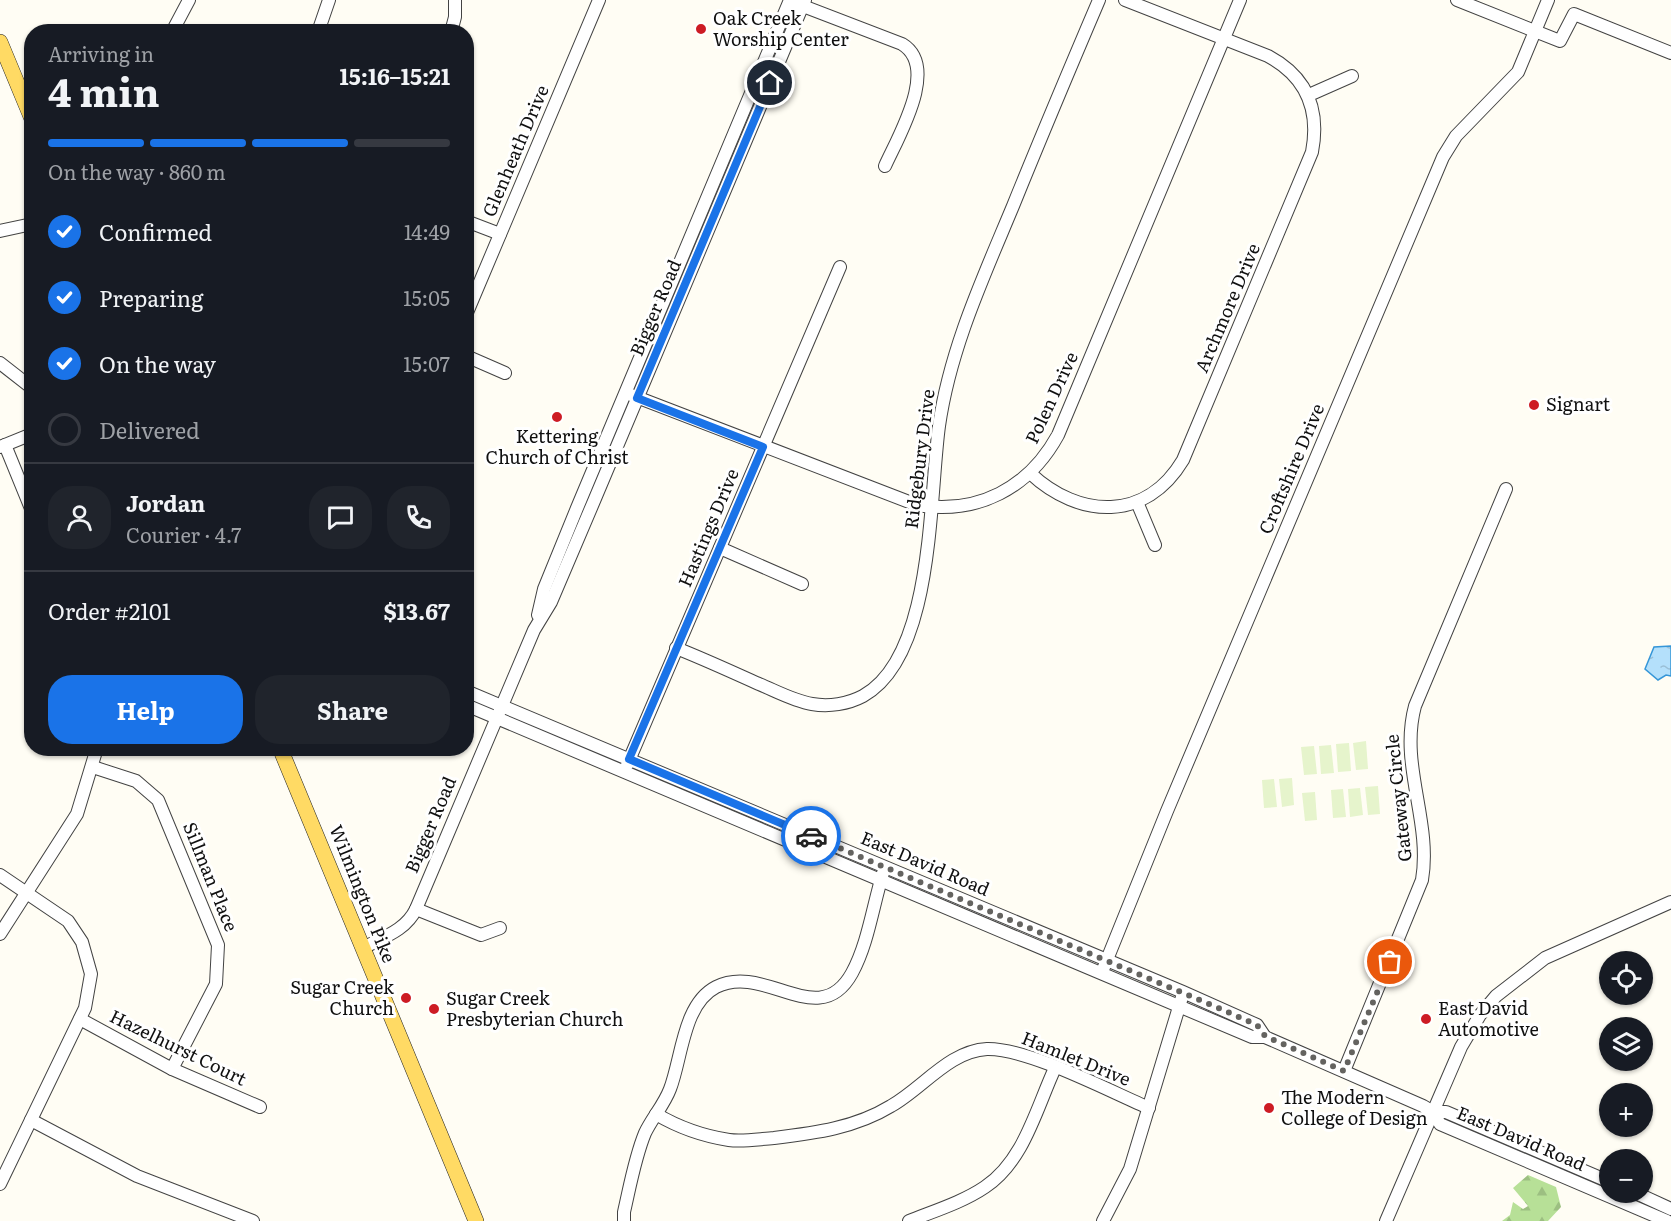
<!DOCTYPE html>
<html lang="en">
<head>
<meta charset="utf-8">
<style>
  body { margin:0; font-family:Literata,serif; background:#20242c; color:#f1f3f6; height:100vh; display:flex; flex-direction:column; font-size:22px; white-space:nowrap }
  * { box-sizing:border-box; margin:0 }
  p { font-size:20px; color:#9ea1a6 }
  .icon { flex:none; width:33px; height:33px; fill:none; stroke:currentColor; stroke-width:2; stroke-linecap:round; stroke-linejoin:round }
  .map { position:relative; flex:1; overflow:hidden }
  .drawer { position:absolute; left:24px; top:24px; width:450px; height:732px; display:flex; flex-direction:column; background:#171b24; border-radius:24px; box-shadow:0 2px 4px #0004 }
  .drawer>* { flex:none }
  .tools { position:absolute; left:1599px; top:951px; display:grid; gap:12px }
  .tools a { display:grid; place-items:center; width:54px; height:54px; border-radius:50%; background:#171b24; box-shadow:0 2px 4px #0004; font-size:30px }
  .pin { position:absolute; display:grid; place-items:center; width:51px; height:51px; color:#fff; margin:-26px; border:3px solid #fff; border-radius:50%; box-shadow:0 2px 6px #0007 }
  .courier { position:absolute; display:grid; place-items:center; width:60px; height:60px; margin:-30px; border:4px solid #1a73e8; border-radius:50%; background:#fff; color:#222; box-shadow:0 2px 8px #0007 }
  .overview em { font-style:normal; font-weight:700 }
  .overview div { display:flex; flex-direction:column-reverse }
  .overview { display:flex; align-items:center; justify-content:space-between; height:102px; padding:0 24px }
  h1 { font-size:39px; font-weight:700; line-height:45px }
  .bar { display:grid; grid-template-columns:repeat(4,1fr); gap:9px 6px; align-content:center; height:72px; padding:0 24px }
  .bar i { height:8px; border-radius:4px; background:#363941 }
  .bar .on { background:#1a73e8 }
  .bar p { grid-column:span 4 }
  .line { display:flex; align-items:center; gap:15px; padding:0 24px; border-top:2px solid #363941 }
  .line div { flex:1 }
  .round { display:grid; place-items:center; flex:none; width:63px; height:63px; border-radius:24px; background:#20242c }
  ol { padding:0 24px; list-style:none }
  li { display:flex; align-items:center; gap:18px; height:66px }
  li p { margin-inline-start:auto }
  li .icon { padding:6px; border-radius:50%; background:#1a73e8; color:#fff; stroke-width:4 }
  li:last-child { color:#9ea1a6 }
  li i { width:33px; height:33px; border:3px solid #363941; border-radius:50% }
  .action { display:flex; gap:12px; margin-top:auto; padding:12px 24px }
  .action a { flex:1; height:69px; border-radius:24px; background:#1a73e8; color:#fff; font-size:24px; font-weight:700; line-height:69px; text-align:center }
  .action a+a { background:#20242c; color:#f1f3f6 }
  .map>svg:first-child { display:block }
  .forest { fill:url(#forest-firs) }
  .pitch { fill:#e6f4cc }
  .water { fill:url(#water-ripples); stroke:#3596d8; stroke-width:1.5 }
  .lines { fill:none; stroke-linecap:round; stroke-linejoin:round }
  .minor-casing { stroke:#434343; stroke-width:14 }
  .major-casing { stroke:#212121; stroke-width:16 }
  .minor { stroke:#fff; stroke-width:12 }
  .major { stroke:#ffda64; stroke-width:15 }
  .done { stroke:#646360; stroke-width:6; stroke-dasharray:0 10.8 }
  .route { stroke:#1a73e8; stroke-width:8 }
  .poi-dot { fill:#cd1c24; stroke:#fff; stroke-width:2 }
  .labels { text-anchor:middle; stroke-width:6; stroke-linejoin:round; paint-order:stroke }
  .poi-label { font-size:18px; fill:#101010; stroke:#fff; text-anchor:start }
  .street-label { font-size:18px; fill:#101010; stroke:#fff }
</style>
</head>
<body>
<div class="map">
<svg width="1671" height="1221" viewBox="0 0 1671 1221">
  <defs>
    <pattern id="forest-firs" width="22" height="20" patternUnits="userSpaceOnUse" patternTransform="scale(1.5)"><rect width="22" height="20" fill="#b7e097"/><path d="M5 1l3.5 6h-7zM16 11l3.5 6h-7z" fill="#9cbf81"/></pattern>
    <pattern id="water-ripples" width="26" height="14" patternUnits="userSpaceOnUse" patternTransform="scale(1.5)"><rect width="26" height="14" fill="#b4e0fb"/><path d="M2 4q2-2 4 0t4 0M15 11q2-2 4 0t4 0" fill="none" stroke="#9abfd6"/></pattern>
  </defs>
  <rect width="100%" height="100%" fill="#fffdf4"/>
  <path class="forest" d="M1528 1175 1556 1187 1561 1207 1548 1221H1502L1510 1215 1513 1202 1523 1209 1528 1206 1513 1188Z"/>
  <g class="pitch">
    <path d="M1366 741 1368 769 1356 770 1353 743Z"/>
    <path d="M1349 743 1351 771 1338 772 1336 744Z"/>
    <path d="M1331 745 1334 773 1321 774 1319 746Z"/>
    <path d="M1314 746 1317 774 1304 775 1301 747Z"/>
    <path d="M1292 778 1294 805 1282 807 1279 779Z"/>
    <path d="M1274 779 1277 807 1264 808 1262 780Z"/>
    <path d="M1378 786 1380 814 1368 815 1365 787Z"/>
    <path d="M1360 788 1363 815 1350 817 1348 789Z"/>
    <path d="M1343 789 1346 817 1333 818 1331 790Z"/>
    <path d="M1315 792 1317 820 1305 821 1302 793Z"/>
  </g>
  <path class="water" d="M1671 646V676L1666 675 1658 680 1645 669 1654 647Z"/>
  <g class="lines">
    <defs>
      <g id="minor">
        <path d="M1457 0 1560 41 1574 14 1671 53"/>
        <path d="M795 3 902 44C940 67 898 137 885 166"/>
        <path d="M172 32 189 0"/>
        <path d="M318 32 329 0"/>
        <path d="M451 32 455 17V0"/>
        <path d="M1309 95 1352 76"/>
        <path d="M466 221 500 234"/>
        <path d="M0 231 32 224"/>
        <path d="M466 315 599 0"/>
        <path d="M466 356 505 373"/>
        <path d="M0 363 32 388"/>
        <path d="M626 393 917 505C978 515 1029 488 1058 435L1240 0"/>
        <path d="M5 445 32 511"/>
        <path d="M0 447 32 434"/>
        <path d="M1030 473C1079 519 1146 522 1183 460L1312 152C1320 110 1307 77 1268 56L1125 0"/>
        <path d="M1137 502 1155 545"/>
        <path d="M720 548 802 584"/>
        <path d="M538 615 544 589 577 508 790 0"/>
        <path d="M676 648C704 659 732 672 759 684 776 691 794 701 812 704 829 707 848 704 863 696 934 657 929 499 939 426 950 349 983 278 1013 206 1041 137 1070 68 1099 0"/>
        <path d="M466 691 1183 992 1257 1025 1265 1037"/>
        <path d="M466 705 1252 1037H1265L1423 1106 1433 1112 1440 1124 1667 1221"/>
        <path d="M627 765 840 267"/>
        <path d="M93 767 136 781 158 800 218 945 216 984 172 1069"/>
        <path d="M0 875 68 921 82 942 91 974 85 1008 0 1184"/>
        <path d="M416 909 481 935 500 928"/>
        <path d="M0 934 77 814 97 748"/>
        <path d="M363 948C384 937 406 930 416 909L534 630 551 602 594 501 805 0"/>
        <path d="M1102 972 1167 811 1443 157 1456 136 1518 72 1548 0"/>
        <path d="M80 1019 172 1069 260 1107"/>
        <path d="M1344 1071 1422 880C1432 821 1399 765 1415 706L1506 489"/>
        <path d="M1433 1112H1446L1610 1182"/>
        <path d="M656 1114C678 1127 703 1136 729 1140 743 1142 759 1139 774 1138 815 1133 855 1128 891 1106 923 1088 949 1051 987 1049 1028 1048 1109 1091 1149 1108"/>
        <path d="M31 1120 137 1176 253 1221"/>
        <path d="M1634 1192 1671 1209"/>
        <path d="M624 1221V1212C630 1186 635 1157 645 1133 652 1118 664 1105 670 1089 682 1058 683 1004 716 987 765 962 819 1033 852 973 868 944 873 905 883 873"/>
        <path d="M909 1221C934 1211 963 1202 985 1187 1024 1161 1036 1109 1055 1068"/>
        <path d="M1103 1221 1130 1169 1182 997"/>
        <path d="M1386 1221 1461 1047 1480 1015 1496 996 1545 958 1671 902"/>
      </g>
      <g id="major">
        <path d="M0 42 32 119"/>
        <path d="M280 748 476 1221"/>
      </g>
    </defs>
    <use href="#minor" class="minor-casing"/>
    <use href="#major" class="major-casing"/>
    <use href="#minor" class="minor"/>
    <use href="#major" class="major"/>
  </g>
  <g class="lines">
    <path class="done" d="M811 836 1221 1009 1257 1025 1265 1036 1344 1071 1390 962"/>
    <path class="route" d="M770 83 637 398 763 447 629 759 811 836"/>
  </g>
  <g class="poi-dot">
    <circle cx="701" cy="29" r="6"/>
    <circle cx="1534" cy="405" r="6"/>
    <circle cx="557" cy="417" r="6"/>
    <circle cx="406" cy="998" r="6"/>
    <circle cx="434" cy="1009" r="6"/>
    <circle cx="1426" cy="1019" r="6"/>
    <circle cx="1269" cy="1108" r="6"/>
  </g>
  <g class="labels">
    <g class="poi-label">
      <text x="713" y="25">Oak Creek<tspan x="713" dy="21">Worship Center</tspan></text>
      <text x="1546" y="411">Signart</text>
      <text x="557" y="443" text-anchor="middle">Kettering<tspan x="557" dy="21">Church of Christ</tspan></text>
      <text x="394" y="994" text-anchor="end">Sugar Creek<tspan x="394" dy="21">Church</tspan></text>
      <text x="446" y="1005">Sugar Creek<tspan x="446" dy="21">Presbyterian Church</tspan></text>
      <text x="1438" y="1015">East David<tspan x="1438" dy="21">Automotive</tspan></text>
      <text x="1281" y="1104">The Modern<tspan x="1281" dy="21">College of Design</tspan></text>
    </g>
    <g class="street-label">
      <text transform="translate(516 151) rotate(-67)" y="6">Glenheath Drive</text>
      <text transform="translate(656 308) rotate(-67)" y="6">Bigger Road</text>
      <text transform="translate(1228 308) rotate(-67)" y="6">Archmore Drive</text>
      <text transform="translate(1052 398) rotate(-65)" y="6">Polen Drive</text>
      <text transform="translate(920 459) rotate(-83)" y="6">Ridgebury Drive</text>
      <text transform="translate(1292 469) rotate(-67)" y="6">Croftshire Drive</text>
      <text transform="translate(709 528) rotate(-67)" y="6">Hastings Drive</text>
      <text transform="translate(1399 798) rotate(-96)" y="6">Gateway Circle</text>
      <text transform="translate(431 825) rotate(-67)" y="6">Bigger Road</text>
      <text transform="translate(925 864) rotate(23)" y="6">East David Road</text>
      <text transform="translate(210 877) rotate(68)" y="6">Sillman Place</text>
      <text transform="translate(362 894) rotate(68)" y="6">Wilmington Pike</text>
      <text transform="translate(178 1048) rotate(26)" y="6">Hazelhurst Court</text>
      <text transform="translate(1076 1059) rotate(22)" y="6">Hamlet Drive</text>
      <text transform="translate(1521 1139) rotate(23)" y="6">East David Road</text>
    </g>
  </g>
</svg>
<div class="tools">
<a><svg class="icon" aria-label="locate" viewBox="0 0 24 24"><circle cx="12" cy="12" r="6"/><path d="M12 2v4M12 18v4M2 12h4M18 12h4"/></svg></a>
<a><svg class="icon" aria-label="layers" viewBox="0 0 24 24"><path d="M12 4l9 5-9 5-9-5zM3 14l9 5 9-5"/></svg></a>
<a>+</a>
<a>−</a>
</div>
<div class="pin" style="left:1390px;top:962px;background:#ea580c"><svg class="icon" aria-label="bag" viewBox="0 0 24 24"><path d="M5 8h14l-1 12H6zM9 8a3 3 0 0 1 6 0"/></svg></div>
<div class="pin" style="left:770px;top:83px;background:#1f2937"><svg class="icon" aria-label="home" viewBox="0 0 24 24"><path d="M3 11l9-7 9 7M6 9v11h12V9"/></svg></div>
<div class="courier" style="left:811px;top:836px"><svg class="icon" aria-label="car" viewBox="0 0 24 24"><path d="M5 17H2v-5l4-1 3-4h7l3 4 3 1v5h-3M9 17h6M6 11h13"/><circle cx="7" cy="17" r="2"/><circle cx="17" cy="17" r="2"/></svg></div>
<section class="drawer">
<div class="overview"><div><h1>4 min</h1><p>Arriving in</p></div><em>15:16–15:21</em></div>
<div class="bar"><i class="on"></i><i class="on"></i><i class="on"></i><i></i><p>On the way · 860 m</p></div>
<ol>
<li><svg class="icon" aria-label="check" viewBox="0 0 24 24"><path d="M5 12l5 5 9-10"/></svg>Confirmed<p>14:49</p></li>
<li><svg class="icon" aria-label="check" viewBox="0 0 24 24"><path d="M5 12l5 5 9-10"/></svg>Preparing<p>15:05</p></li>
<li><svg class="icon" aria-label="check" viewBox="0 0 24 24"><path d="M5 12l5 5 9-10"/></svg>On the way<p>15:07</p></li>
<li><i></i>Delivered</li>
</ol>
<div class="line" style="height:108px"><a class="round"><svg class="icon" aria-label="person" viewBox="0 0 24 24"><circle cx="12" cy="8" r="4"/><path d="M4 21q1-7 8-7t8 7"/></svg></a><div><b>Jordan</b><p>Courier · 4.7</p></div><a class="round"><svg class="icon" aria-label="chat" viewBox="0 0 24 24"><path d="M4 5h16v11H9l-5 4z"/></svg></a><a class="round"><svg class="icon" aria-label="phone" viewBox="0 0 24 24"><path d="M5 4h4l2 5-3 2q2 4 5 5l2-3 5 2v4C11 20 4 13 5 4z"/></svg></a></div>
<div class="line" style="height:78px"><div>Order #2101</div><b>$13.67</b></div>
<div class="action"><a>Help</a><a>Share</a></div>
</section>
</div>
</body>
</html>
